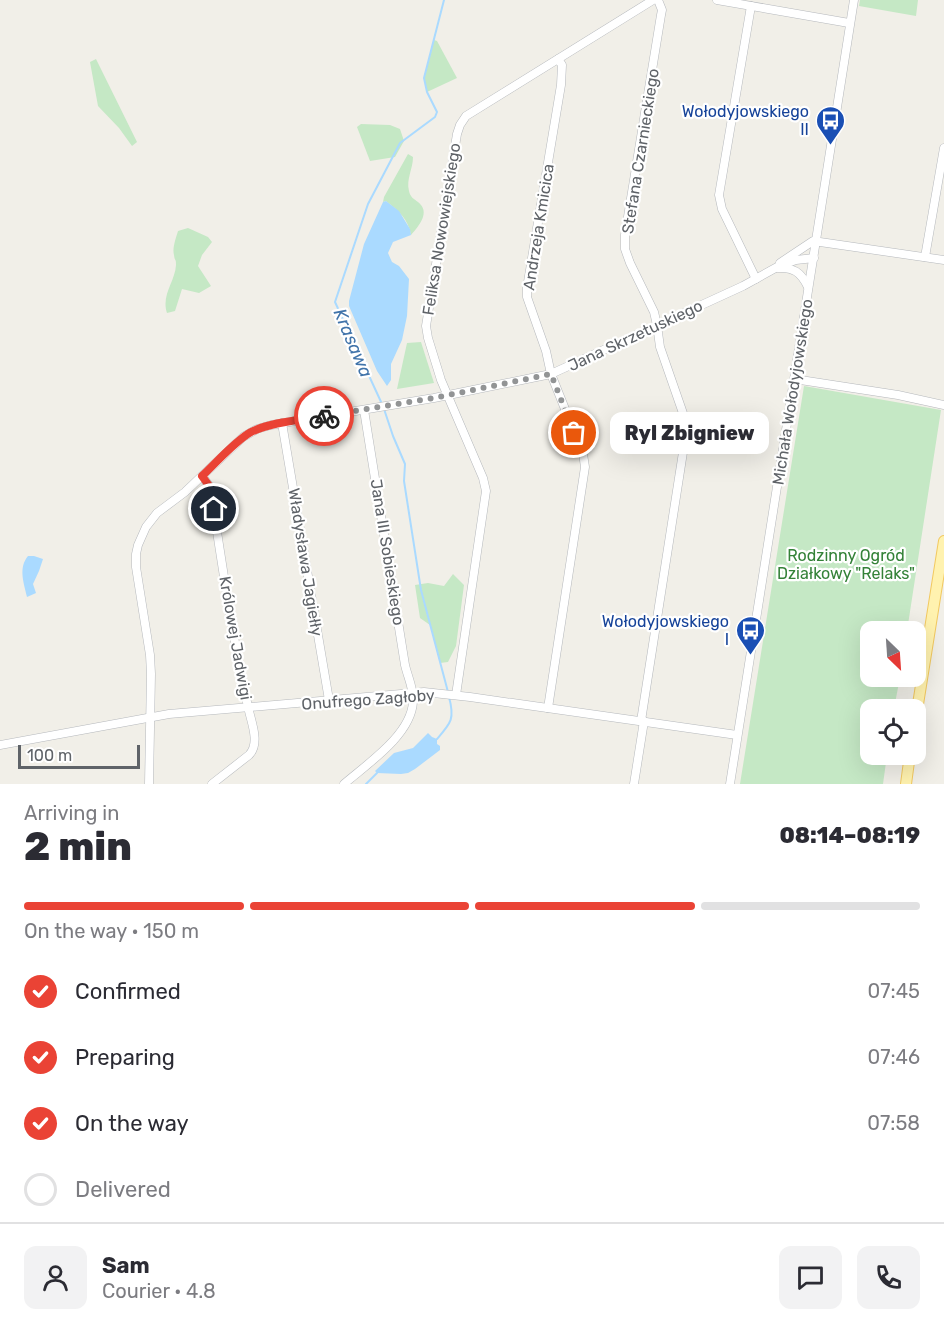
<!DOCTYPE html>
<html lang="en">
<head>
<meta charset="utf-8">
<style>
  body { margin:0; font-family:Rubik,sans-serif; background:#f2f2f3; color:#2b2b33; height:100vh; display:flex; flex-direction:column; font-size:22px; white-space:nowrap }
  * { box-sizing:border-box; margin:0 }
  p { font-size:20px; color:#7c7c81 }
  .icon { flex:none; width:33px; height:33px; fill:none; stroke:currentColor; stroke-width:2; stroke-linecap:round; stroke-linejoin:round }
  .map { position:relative; height:784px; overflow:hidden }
  .panel { display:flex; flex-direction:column; background:#fff; flex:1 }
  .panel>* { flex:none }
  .needle { width:39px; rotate:155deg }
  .buttons { position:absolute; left:860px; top:621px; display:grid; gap:12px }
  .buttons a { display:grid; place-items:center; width:66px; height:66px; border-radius:12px; background:#fff; box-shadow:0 6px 24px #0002; font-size:30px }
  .scale { position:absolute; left:18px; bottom:15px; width:122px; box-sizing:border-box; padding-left:6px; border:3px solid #5f6368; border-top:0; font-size:16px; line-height:21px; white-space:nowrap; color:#5f6368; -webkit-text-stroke:4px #fff; paint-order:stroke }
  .pin { position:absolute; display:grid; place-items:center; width:51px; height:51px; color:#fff; margin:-26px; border:3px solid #fff; border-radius:50%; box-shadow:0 2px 6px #0007 }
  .courier { position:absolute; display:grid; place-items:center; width:60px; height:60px; margin:-30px; border:4px solid #ea4335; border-radius:50%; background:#fff; color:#222; box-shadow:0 2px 8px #0007 }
  .bubble { position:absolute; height:42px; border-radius:12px; background:#fff; box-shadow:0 6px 24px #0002; font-size:20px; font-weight:800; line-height:42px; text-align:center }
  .summary em { font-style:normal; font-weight:800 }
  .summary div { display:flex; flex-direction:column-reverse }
  .summary { display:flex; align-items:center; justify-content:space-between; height:102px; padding:0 24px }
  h1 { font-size:39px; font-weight:800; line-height:45px }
  .bar { display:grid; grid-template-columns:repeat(4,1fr); gap:9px 6px; align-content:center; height:72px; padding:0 24px }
  .bar i { height:8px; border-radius:4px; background:#e1e1e2 }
  .bar .current { background:#ea4335 }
  .bar p { grid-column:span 4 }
  .line { display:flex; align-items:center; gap:15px; padding:0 24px; border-top:2px solid #e1e1e2 }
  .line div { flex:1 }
  .round { display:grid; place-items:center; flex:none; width:63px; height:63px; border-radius:12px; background:#f2f2f3 }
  ol { padding:0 24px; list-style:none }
  li { display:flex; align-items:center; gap:18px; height:66px }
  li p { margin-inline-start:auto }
  li .icon { padding:6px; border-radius:50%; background:#ea4335; color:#fff; stroke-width:4 }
  li:last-child { color:#7c7c81 }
  li i { width:33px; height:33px; border:3px solid #e1e1e2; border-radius:50% }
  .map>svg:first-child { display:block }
  .green { fill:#c5e8c5 }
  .water { fill:#aadaff }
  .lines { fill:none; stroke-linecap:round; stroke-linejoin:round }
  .stream { stroke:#aadaff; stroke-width:2 }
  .minor-casing { stroke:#b5b8bc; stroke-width:9 }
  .major-casing { stroke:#f2c960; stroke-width:12 }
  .minor { stroke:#fff; stroke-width:8 }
  .major { stroke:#fff2af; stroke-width:10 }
  .done { stroke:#929495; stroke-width:6; stroke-dasharray:0 10.8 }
  .route { stroke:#ea4335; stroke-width:8 }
  .labels { text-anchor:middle; stroke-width:4.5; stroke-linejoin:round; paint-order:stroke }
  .transit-label { font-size:16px; fill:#164399; stroke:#fff; text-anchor:end }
  .street-label { font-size:16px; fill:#5f6368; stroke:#fff }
  .park-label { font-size:16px; fill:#348238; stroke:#fff }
  .water-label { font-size:18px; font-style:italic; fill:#4174aa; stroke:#fff }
</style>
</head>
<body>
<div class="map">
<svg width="944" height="784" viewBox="0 0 944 784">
  <rect width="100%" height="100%" fill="#f1efe8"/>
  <g class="green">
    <path d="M860 0H918L916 16 859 6Z"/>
    <path d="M434 40 437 41 457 78 427 92 424 78Z"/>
    <path d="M96 59 137 142 132 146 119 128 98 106 90 62Z"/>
    <path d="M361 124 390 125 400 129 404 141 395 157 370 161 357 127Z"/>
    <path d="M408 154 413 157C413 169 406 179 409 191 410 197 414 199 418 202 431 212 419 226 411 235 408 219 399 211 386 201L383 202 384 197Z"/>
    <path d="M188 228 208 237 212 242 202 255 198 266 211 286 199 293 182 289 175 311 167 313C161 295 175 282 176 265 176 257 175 263 174 255 172 248 176 238 178 231Z"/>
    <path d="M421 342 434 383 397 389 407 343Z"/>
    <path d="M804 386 941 410 907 631 870 632V676L900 677 894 709 870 710V754L887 755 883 784H740Z"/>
    <path d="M453 574 464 585 456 646 448 662 440 663 430 625 420 618 415 585 428 583 444 586Z"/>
  </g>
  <g class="water">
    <path d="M386 201 399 211 410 229 411 235 393 242 388 253 392 262 399 266 409 279 407 316 402 340 391 364V380L387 386 377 371 349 306V301L364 244 383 202Z"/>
    <path d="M28 556H34L43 559 39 571 33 584 36 593 27 597C24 583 18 568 28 556Z"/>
    <path d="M428 733 432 737 437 739V744L440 746V750L415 769 408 773 401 774 377 773 375 771 394 753 413 748Z"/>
  </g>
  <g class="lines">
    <g class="stream">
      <path d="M382 404 335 302 368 204 400 143 435 117 437 112 427 92 424 78 444 0"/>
      <path d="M384 409 393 436 405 464 404 481 421 590 448 692"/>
      <path d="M437 739C451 723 455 719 449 697"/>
      <path d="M366 784 377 773"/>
    </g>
    <defs>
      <g id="minor">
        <path d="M717 0 849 23"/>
        <path d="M751 6 719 195 722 209 756 279"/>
        <path d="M925 257 944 148"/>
        <path d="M780 263 813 241 944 260"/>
        <path d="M778 268C793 267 801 272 808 287"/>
        <path d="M794 379 898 395 944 405"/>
        <path d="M282 423 329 700"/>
        <path d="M202 476 210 487C222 562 232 637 249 711 252 724 260 744 249 755L212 784"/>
        <path d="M456 695 486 491 483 478 441 380 428 338 426 326 457 134 460 125 466 116 653 0"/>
        <path d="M548 708 585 467 583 454 551 374 546 351 527 297V288L561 85 562 65 558 59"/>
        <path d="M641 721 686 433 685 419 660 347 657 325 654 312 630 263 625 249V235L661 15 662 10 658 0"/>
        <path d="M0 745 169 714 424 692 470 697 737 735"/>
        <path d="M149 784 151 674 150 655 136 567V554L138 545 146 527 157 513 185 492 243 437 257 429 271 425 434 398 551 374 743 286 779 266 796 260 814 258"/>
        <path d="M344 784C367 764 411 735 413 702 414 689 408 678 405 665L364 410"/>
        <path d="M634 784 644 721"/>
        <path d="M730 784 854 0"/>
      </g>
      <g id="major">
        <path d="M915 723 944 541"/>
        <path d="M906 784 910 754"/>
      </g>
    </defs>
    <use href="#minor" class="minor-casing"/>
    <use href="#major" class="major-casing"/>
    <use href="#minor" class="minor"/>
    <use href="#major" class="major"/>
  </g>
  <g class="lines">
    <path class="done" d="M324 416 434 398 551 374 574 433"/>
    <path class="route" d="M214 509 210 487 202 476C216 463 235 441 251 432 271 422 301 420 324 416"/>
  </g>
  <defs>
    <symbol id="bus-pin" viewBox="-11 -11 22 30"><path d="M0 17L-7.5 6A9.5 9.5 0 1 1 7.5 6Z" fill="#1a4fb4" stroke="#fff"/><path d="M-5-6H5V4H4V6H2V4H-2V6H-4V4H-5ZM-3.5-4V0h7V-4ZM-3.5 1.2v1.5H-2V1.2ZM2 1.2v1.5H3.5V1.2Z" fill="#fff"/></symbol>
  </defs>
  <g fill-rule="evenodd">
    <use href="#bus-pin" x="814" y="104" width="33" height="45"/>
    <use href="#bus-pin" x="734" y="614" width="33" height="45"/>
  </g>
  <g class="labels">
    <g class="transit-label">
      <text x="809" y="117">Wołodyjowskiego<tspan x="809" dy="18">II</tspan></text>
      <text x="729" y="627">Wołodyjowskiego<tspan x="729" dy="18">I</tspan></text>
    </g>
    <g class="street-label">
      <text transform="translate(640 151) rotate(-81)" y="6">Stefana Czarnieckiego</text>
      <text transform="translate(538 227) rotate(-81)" y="6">Andrzeja Kmicica</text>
      <text transform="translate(441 229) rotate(-81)" y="6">Feliksa Nowowiejskiego</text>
      <text transform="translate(635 335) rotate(-25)" y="6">Jana Skrzetuskiego</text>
      <text transform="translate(792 392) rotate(-81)" y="6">Michała Wołodyjowskiego</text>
      <text transform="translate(388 552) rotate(81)" y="6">Jana III Sobieskiego</text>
      <text transform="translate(306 562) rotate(81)" y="6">Władysława Jagiełły</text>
      <text transform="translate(236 638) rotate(80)" y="6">Królowej Jadwigi</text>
      <text transform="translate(368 699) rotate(-4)" y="6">Onufrego Zagłoby</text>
    </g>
    <g class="park-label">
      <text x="846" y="561">Rodzinny Ogród<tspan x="846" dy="18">Działkowy "Relaks"</tspan></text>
    </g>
    <g class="water-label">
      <text transform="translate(353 343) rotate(67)" y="6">Krasawa</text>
    </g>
  </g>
</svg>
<div class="buttons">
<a><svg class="needle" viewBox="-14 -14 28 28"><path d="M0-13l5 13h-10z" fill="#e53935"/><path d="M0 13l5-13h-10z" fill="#7c7c81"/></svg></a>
<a><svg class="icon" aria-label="locate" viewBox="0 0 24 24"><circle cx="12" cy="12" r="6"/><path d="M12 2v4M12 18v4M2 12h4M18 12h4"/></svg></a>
</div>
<div class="scale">100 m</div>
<div class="pin" style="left:574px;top:433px;background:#ea580c"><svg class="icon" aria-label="bag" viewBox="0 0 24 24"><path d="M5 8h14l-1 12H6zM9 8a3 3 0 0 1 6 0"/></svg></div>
<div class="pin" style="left:214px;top:509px;background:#1f2937"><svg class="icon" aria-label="home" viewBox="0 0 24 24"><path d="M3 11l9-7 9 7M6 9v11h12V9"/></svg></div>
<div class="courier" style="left:324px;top:416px"><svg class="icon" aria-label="bike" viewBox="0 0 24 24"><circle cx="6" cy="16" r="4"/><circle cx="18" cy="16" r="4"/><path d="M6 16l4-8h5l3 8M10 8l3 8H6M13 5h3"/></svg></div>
<div class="bubble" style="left:610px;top:412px;width:159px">Ryl Zbigniew</div>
</div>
<section class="panel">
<div class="summary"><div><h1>2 min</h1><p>Arriving in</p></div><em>08:14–08:19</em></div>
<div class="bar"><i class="current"></i><i class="current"></i><i class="current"></i><i></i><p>On the way · 150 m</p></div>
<ol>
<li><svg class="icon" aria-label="check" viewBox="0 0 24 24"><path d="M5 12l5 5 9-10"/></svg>Confirmed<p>07:45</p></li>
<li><svg class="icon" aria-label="check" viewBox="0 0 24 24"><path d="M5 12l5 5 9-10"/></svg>Preparing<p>07:46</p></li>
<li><svg class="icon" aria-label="check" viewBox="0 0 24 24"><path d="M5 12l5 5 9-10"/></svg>On the way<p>07:58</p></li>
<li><i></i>Delivered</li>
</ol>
<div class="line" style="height:108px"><a class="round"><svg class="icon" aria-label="person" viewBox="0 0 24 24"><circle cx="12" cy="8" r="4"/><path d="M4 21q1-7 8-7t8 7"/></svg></a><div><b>Sam</b><p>Courier · 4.8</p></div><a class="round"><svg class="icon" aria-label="chat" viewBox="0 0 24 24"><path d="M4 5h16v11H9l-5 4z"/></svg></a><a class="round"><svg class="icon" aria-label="phone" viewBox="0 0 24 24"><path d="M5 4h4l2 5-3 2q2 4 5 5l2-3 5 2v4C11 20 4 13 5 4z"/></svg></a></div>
</section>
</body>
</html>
